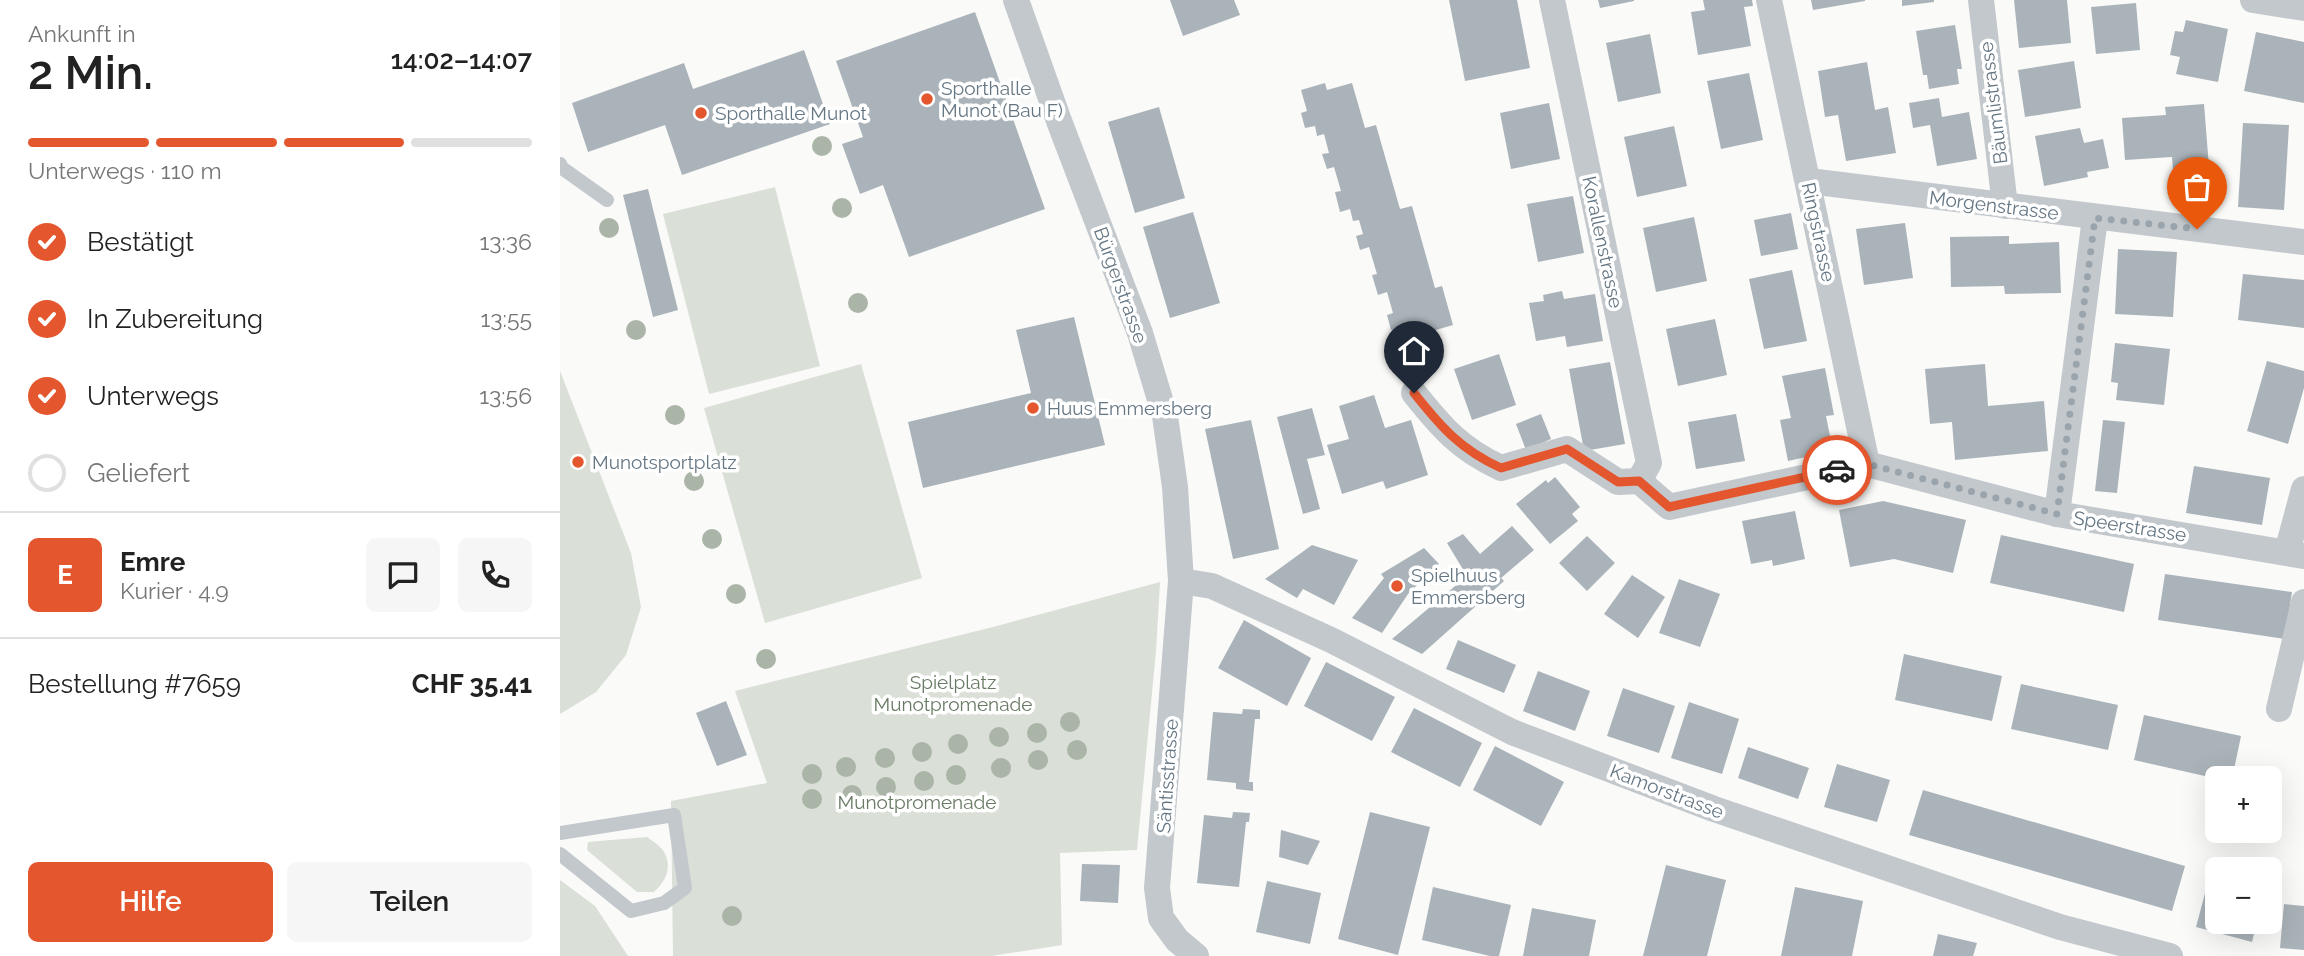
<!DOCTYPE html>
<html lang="de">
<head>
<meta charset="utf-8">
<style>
  body { margin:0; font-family:Raleway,sans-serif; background:#f6f6f6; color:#222; height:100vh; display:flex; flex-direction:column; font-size:26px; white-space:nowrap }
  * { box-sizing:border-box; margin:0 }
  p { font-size:23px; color:#767676 }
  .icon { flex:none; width:38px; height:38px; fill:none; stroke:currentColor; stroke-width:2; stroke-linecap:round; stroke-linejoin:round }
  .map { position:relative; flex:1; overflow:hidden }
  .drawer { display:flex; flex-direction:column; background:#fff; width:560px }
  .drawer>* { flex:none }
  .fabs { position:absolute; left:1645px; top:766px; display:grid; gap:14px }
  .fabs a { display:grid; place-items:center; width:77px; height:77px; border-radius:10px; background:#fff; box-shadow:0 7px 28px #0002; font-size:35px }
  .pin { position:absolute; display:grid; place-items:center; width:60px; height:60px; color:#fff; margin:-72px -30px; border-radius:50% 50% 50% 0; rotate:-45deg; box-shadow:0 0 7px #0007 }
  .pin .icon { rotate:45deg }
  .courier { position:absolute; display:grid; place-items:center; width:70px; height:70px; margin:-35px; border:5px solid #e4572e; border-radius:50%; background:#fff; color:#222; box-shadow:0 2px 9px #0007 }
  .head em { font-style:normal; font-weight:600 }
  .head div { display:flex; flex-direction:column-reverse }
  .head { display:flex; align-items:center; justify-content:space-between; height:119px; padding:0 28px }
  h1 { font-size:46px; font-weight:600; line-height:52px }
  .bar { display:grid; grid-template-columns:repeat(4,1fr); gap:10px 7px; align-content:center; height:84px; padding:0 28px }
  .bar i { height:9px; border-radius:5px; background:#e0e0e0 }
  .bar .current { background:#e4572e }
  .bar p { grid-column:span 4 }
  .line { display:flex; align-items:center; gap:18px; padding:0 28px; border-top:2px solid #e0e0e0 }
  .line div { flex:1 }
  .round { display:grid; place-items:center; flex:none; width:74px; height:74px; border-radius:10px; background:#f6f6f6 }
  ol { padding:0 28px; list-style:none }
  li { display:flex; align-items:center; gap:21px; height:77px }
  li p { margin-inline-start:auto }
  li .icon { padding:7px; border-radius:50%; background:#e4572e; color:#fff; stroke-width:4 }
  li:last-child { color:#767676 }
  li i { width:38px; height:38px; border:4px solid #e0e0e0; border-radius:50% }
  .cta { display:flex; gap:14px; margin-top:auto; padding:14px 28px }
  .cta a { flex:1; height:80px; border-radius:10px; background:#e4572e; color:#fff; font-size:28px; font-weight:600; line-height:80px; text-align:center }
  .cta a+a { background:#f6f6f6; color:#222 }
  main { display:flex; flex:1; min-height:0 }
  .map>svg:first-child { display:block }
  .green { fill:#dadfd7 }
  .building { fill:#aab3b9 }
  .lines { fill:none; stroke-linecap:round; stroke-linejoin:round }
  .lane { stroke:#c3c8cc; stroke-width:14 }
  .street { stroke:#c3c8cc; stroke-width:26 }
  .tree { fill:#aab4a7 }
  .done { stroke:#99a4ac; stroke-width:7; stroke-dasharray:0 12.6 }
  .route { stroke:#e4572e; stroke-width:9 }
  .poi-dot { fill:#e4572e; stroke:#fff; stroke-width:2.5 }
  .labels { text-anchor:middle; stroke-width:7; stroke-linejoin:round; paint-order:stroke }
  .poi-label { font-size:19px; fill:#657683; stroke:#fff; text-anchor:start }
  .street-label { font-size:19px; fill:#657683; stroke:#fff }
  .park-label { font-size:19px; fill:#687a64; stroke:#fff }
</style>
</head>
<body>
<main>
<section class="drawer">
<div class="head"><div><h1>2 Min.</h1><p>Ankunft in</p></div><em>14:02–14:07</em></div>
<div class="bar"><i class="current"></i><i class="current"></i><i class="current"></i><i></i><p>Unterwegs · 110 m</p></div>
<ol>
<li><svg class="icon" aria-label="check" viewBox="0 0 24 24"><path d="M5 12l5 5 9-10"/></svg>Bestätigt<p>13:36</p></li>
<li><svg class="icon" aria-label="check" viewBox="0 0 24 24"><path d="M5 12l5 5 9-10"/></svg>In Zubereitung<p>13:55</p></li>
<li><svg class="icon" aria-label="check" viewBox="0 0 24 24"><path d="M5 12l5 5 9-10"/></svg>Unterwegs<p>13:56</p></li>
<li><i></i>Geliefert</li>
</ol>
<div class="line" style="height:126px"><b class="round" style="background:#e4572e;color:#fff">E</b><div><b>Emre</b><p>Kurier · 4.9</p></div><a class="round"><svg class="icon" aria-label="chat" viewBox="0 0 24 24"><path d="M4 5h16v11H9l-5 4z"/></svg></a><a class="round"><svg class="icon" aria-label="phone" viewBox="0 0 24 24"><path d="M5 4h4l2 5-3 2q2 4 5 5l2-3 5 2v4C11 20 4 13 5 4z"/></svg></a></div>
<div class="line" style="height:91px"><div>Bestellung #7659</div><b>CHF 35.41</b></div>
<div class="cta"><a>Hilfe</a><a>Teilen</a></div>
</section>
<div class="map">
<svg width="1744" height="956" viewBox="0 0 1744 956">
  <rect width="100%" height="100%" fill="#fafaf8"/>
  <g class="green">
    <path d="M215 187 260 366 149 394 103 214Z"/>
    <path d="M301 364 362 578 205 623 144 408Z"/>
    <path d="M0 371 71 553 81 607 66 655 36 692 0 714Z"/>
    <path d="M600 582 596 651 577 850 500 853 502 945 431 956H113L111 801 207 783 175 691 433 627Z"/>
    <path d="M87 837C92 841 101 846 104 852 113 868 105 882 94 892H77L27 850 28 842Z"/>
    <path d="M0 880 35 906 68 956H0Z"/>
  </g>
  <g class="building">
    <path d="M610 0H674L680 15 623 36Z"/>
    <path d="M889 0H957L970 68 905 81Z"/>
    <path d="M1038 0H1074V1L1040 8Z"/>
    <path d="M1143 0H1192L1193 6 1184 7 1191 46 1138 55 1131 12 1145 10Z"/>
    <path d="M1251 0H1305V1L1253 10Z"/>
    <path d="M1342 0H1374V2L1342 6Z"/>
    <path d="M1454 0H1507L1511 43 1459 48Z"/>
    <path d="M1576 3 1580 50 1536 54 1531 7Z"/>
    <path d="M415 12 485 209 349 257 323 185 300 194 282 144 303 137 276 61Z"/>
    <path d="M1626 20 1668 29 1658 82 1616 74 1620 57 1610 55 1615 31 1623 32Z"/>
    <path d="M1395 25 1402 69H1397L1399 84 1369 89 1367 75H1363L1356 31Z"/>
    <path d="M1696 32 1744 42V103L1684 91Z"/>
    <path d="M1090 34 1101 93 1058 102 1046 43Z"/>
    <path d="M244 50 270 124 122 175 105 125 28 152 12 103 124 63 133 89Z"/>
    <path d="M1514 61 1521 108 1465 117 1458 70Z"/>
    <path d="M1307 62 1315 110 1328 107 1336 153 1286 161 1278 115 1265 117 1258 71Z"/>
    <path d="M1189 73 1203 140 1161 149 1147 81Z"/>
    <path d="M765 83 767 90 792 83 805 128 816 125 840 209 852 206 875 288 882 286 893 325 845 339 842 326 831 330 827 315 833 313 827 292 818 295 812 275 817 274 809 247 800 250 796 236 803 234 799 220 793 221 790 209 780 212 775 192 781 191 774 167 767 169 762 154 769 153 764 134 757 136 755 126 745 128 741 113 747 111 741 90Z"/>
    <path d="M1379 98 1382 117 1409 112 1417 159 1377 166 1370 125 1353 128 1349 103Z"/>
    <path d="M989 103 1000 159 951 169 940 113Z"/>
    <path d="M1644 104 1649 167 1613 170 1612 157 1565 160 1562 118 1606 115 1605 107Z"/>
    <path d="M599 107 625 198 575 213 548 122Z"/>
    <path d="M1683 123 1729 125 1724 210 1678 207Z"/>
    <path d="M1114 126 1127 186 1077 197 1064 137Z"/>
    <path d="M1520 128 1524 143 1543 139 1549 168 1527 172 1528 177 1484 186 1475 136Z"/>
    <path d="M88 189 118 310 93 317 63 195Z"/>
    <path d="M1013 196 1024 253 978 262 967 204Z"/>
    <path d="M633 212 660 303 610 318 583 227Z"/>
    <path d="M1231 213 1238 249 1201 256 1194 220Z"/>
    <path d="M1134 217 1147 281 1096 292 1083 228Z"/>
    <path d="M1345 223 1353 278 1304 285 1296 229Z"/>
    <path d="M1449 236V244L1499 242 1501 293 1445 294 1444 286 1391 287 1390 237Z"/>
    <path d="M1558 249 1617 252 1613 317 1555 314Z"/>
    <path d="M1232 270 1247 341 1204 349 1189 279Z"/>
    <path d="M1683 274 1744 280V328L1678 320Z"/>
    <path d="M1002 291 1004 299 1035 294 1043 341 1007 347 1005 336 976 341 969 303 984 301 983 295Z"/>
    <path d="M514 317 545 445 363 488 348 422 471 393 456 330Z"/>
    <path d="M1155 319 1167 375 1118 386 1106 329Z"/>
    <path d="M1555 343 1610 349 1604 405 1556 400 1558 383 1551 382Z"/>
    <path d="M939 354 956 405 912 420 894 369Z"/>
    <path d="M1707 361 1744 371V388L1728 444 1687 431Z"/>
    <path d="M1050 362 1065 444 1024 451 1009 369Z"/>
    <path d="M1425 364 1428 406 1484 401 1488 451 1395 460 1392 422 1370 424 1365 369Z"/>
    <path d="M1265 368 1274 415 1266 416 1273 451 1228 461 1220 420 1231 418 1222 376Z"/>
    <path d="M814 395 825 428 851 420 868 475 826 489 823 481 782 494 767 445 789 439 779 406Z"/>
    <path d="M752 408 765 455 747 459 760 509 743 514 717 417Z"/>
    <path d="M981 414 991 439 966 450 956 424Z"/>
    <path d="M1176 414 1185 461 1136 469 1128 422Z"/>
    <path d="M691 420 719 549 673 559 645 429Z"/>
    <path d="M1543 420 1565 422 1557 493 1535 491Z"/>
    <path d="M1634 466 1710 478 1702 525 1626 513Z"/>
    <path d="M995 477 1020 507 1012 514 1018 521 990 544 956 504 986 480 988 483Z"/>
    <path d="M1323 501 1406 520 1393 573 1334 559 1290 567 1279 510Z"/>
    <path d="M1235 511 1245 559 1213 566 1212 560 1191 564 1182 521Z"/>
    <path d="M952 526 974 550 941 578 944 581 862 654 832 639 907 576 887 543 903 534 920 554Z"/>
    <path d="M1441 535 1574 564 1564 612 1430 583Z"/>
    <path d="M1027 536 1055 563 1027 591 999 563Z"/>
    <path d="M752 545 798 560 774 605 743 589 737 598 705 579Z"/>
    <path d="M864 548 879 564 848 594 822 633 792 618 824 578 821 574Z"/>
    <path d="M1605 574 1732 592 1725 639 1598 620Z"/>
    <path d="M1072 575 1105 597 1078 638 1044 614Z"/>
    <path d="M1119 579 1160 594 1140 647 1099 633Z"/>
    <path d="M684 620 751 658 727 706 658 668Z"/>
    <path d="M898 640 956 665 944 693 886 669Z"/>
    <path d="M1344 654 1442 676 1432 721 1335 700Z"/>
    <path d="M766 662 835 697 812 741 744 706Z"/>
    <path d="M978 671 1030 691 1015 731 963 711Z"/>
    <path d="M1461 684 1558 705 1548 750 1451 729Z"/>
    <path d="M1063 688 1115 706 1099 753 1047 736Z"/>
    <path d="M166 701 187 755 157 766 136 713Z"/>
    <path d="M1129 702 1179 719 1162 774 1111 758Z"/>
    <path d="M854 708 922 743 900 787 831 752Z"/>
    <path d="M683 709 700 710V719H695L692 750 689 782H693V791L676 789V783L647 780 653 712 682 714Z"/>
    <path d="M1584 715 1681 736 1672 779H1658L1574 760Z"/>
    <path d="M935 746 1004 782 981 826 913 790Z"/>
    <path d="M1188 747 1249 768 1238 799 1178 778Z"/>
    <path d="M1277 764 1330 780 1317 822 1264 807Z"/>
    <path d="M1363 790 1625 866 1612 911 1349 835Z"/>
    <path d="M673 812 690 813 689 822H686L679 887 637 883 644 815 672 818Z"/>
    <path d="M810 812 870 827 838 955 778 939Z"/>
    <path d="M721 830 760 841 748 865 719 857Z"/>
    <path d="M522 864 560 865 558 903 520 901Z"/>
    <path d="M1106 865 1166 880 1147 956H1083Z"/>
    <path d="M707 881 761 893 750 944 696 932Z"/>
    <path d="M1648 882 1657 885V922H1697L1692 942 1636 927Z"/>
    <path d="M873 887 951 905 939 956H930L862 940Z"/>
    <path d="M1235 887 1303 901 1292 956H1221Z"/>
    <path d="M1724 904 1744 906V950L1720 948Z"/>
    <path d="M972 908 1036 920 1029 956H963Z"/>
    <path d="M1378 934 1417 943 1413 956H1373Z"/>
  </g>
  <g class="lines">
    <g class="lane">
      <path d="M0 164 2 168 47 200"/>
      <path d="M0 833 114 815 125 888 104 903 71 911 0 854"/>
    </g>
    <g class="street">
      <path d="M456 0 499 121 580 333 605 416 615 487 621 581 597 888 601 918 617 940 636 956"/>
      <path d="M992 0 1089 463 1079 481"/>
      <path d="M1209 0 1307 464"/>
      <path d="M1421 0 1445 206"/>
      <path d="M1693 0 1744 8"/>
      <path d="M1249 181 1744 242"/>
      <path d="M854 393C882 428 900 449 941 468L1007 449 1058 482 1079 481"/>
      <path d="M1079 481 1109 507 1307 464 1497 514 1744 556"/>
      <path d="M1497 514 1535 218"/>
      <path d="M1727 552 1744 489"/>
      <path d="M621 581 652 586 771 640 952 732 1154 809 1500 927 1610 956"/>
      <path d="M1719 709 1744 602"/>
    </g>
  </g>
  <g class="tree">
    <circle cx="262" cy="146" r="10"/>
    <circle cx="282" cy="208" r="10"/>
    <circle cx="49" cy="228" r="10"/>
    <circle cx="298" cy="303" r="10"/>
    <circle cx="76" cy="330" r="10"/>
    <circle cx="115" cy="415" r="10"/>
    <circle cx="134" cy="481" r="10"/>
    <circle cx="152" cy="539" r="10"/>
    <circle cx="176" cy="594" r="10"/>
    <circle cx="206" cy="659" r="10"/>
    <circle cx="510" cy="722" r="10"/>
    <circle cx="477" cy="733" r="10"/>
    <circle cx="439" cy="737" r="10"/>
    <circle cx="398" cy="744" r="10"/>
    <circle cx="517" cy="750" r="10"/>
    <circle cx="362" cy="752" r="10"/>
    <circle cx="325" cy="758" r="10"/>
    <circle cx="478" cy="760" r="10"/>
    <circle cx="286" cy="767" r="10"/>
    <circle cx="441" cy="768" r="10"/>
    <circle cx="252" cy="774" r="10"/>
    <circle cx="396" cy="775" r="10"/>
    <circle cx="364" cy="781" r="10"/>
    <circle cx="326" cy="787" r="10"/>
    <circle cx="292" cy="795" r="10"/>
    <circle cx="252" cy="799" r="10"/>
    <circle cx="172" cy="916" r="10"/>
  </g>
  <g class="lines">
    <path class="done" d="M1277 470 1307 464 1497 514 1535 218 1637 229"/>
    <path class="route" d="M854 393C881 427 901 450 941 468L1007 449 1058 482 1079 481 1109 507 1277 470"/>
  </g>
  <g class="poi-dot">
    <circle cx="367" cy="99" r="7"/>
    <circle cx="141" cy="113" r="7"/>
    <circle cx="473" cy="408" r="7"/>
    <circle cx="18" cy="462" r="7"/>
    <circle cx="837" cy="586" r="7"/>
  </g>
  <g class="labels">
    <g class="poi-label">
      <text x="381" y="95">Sporthalle<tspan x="381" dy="22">Munot (Bau F)</tspan></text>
      <text x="155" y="120">Sporthalle Munot</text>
      <text x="487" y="415">Huus Emmersberg</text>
      <text x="32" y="469">Munotsportplatz</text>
      <text x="851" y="582">Spielhuus<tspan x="851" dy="22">Emmersberg</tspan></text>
    </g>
    <g class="street-label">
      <text transform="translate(1433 103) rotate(-97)" y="7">Bäumlistrasse</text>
      <text transform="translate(1434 205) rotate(7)" y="7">Morgenstrasse</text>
      <text transform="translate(1259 232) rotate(78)" y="7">Ringstrasse</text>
      <text transform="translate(1043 242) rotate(78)" y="7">Korallenstrasse</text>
      <text transform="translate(561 285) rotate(70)" y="7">Bürgerstrasse</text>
      <text transform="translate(1570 526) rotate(9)" y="7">Speerstrasse</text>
      <text transform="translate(607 776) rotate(-86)" y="7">Säntisstrasse</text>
      <text transform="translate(1107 791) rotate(21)" y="7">Kamorstrasse</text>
    </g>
    <g class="park-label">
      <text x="393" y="689">Spielplatz<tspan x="393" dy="22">Munotpromenade</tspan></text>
      <text x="357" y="809">Munotpromenade</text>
    </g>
  </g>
</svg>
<div class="fabs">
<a>+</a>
<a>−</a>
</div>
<div class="pin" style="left:1637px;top:229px;background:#ea580c"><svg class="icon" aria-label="bag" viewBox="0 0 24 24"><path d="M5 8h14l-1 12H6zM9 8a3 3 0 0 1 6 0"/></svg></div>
<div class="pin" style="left:854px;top:393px;background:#1f2937"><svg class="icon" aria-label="home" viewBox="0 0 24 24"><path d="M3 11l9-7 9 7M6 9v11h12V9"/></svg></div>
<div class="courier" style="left:1277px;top:470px"><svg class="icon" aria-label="car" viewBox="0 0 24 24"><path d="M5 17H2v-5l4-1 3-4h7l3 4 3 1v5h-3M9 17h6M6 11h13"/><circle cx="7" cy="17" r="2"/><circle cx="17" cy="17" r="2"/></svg></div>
</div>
</main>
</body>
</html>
